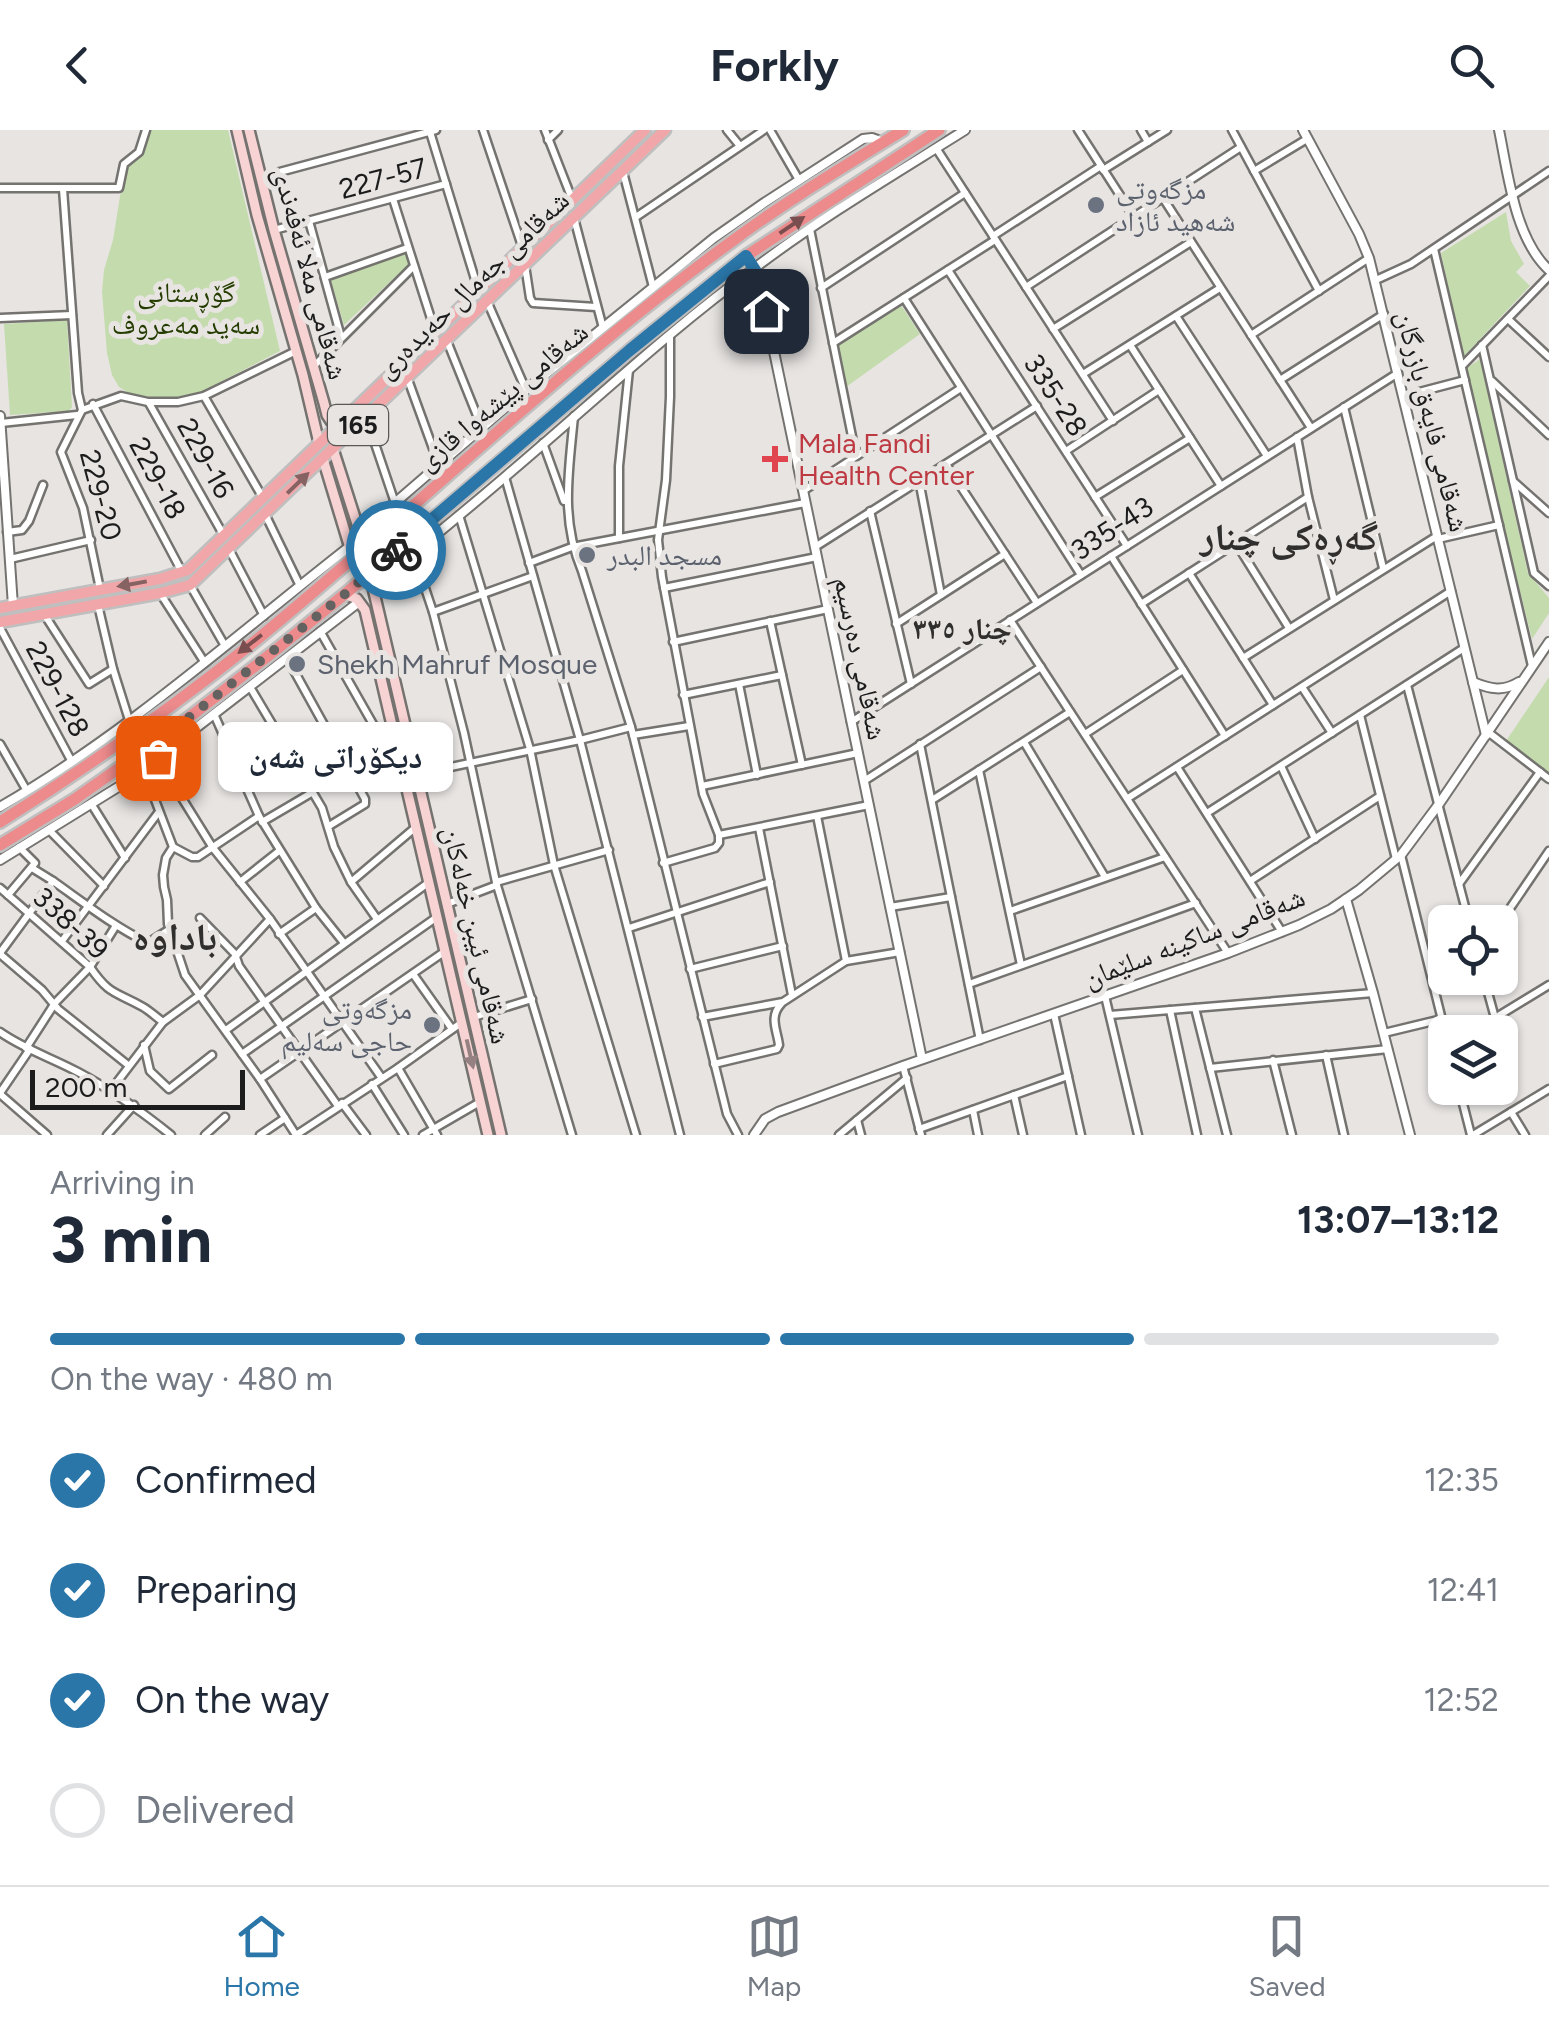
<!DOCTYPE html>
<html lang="en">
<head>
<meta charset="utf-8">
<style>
  body { margin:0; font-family:Figtree,"Noto Naskh Arabic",sans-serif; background:#f6f6f7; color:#1f2937; height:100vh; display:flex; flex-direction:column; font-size:38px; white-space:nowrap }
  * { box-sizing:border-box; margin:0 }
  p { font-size:32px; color:#747a83 }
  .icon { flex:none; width:55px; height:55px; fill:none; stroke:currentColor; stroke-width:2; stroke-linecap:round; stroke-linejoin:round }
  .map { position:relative; height:1005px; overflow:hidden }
  .sheet { display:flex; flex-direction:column; background:#fff; flex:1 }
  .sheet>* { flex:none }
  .fabs { position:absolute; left:1428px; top:775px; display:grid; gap:20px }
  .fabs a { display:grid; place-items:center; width:90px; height:90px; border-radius:15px; background:#fff; box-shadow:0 2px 8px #0004; font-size:50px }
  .scale { position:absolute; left:30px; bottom:25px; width:215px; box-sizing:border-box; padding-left:10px; border:5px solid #1d1c1c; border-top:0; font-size:28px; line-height:35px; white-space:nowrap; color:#1d1c1c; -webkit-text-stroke:8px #e7e4e2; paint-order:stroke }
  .pin { position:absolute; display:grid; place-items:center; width:85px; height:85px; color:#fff; margin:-42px; border-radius:20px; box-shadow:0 5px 15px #0006 }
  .courier { position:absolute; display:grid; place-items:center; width:100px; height:100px; margin:-50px; border:8px solid #2a76a8; border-radius:50%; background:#fff; color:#222; box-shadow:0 2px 12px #0007 }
  .bubble { position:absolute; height:70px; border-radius:15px; background:#fff; box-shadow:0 2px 8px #0004; font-size:32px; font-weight:700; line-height:70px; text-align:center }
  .overview em { font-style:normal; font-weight:700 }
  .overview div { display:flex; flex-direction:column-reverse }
  .overview { display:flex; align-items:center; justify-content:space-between; height:170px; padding:0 50px }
  h1 { font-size:65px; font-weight:700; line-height:75px }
  .bar { display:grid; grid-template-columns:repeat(4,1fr); gap:15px 10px; align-content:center; height:120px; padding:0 50px }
  .bar i { height:12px; border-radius:8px; background:#e0e1e3 }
  .bar .on { background:#2a76a8 }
  .bar p { grid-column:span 4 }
  ol { padding:0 50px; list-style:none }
  li { display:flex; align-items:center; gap:30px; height:110px }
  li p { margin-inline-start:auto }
  li .icon { padding:10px; border-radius:50%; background:#2a76a8; color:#fff; stroke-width:4 }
  li:last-child { color:#747a83 }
  li i { width:55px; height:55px; border:5px solid #e0e1e3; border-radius:50% }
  header { display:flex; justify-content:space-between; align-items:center; height:130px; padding:0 50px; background:#fff; font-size:45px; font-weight:700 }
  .dock { display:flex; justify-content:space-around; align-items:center; height:140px; border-top:2px solid #e0e1e3; background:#fff; font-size:28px; color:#747a83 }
  .dock a { display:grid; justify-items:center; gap:5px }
  .dock .on { color:#2a76a8 }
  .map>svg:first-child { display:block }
  .green { fill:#c4dcad }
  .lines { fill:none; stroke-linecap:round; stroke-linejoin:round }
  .minor-casing { stroke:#757370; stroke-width:11 }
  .tertiary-casing { stroke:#757370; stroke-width:12 }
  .secondary-casing { stroke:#757370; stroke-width:14 }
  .primary-casing { stroke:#c0bfbf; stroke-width:15 }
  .trunk-casing { stroke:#c0bfbf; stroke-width:16 }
  .minor { stroke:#fff; stroke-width:6 }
  .tertiary { stroke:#fff; stroke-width:8 }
  .secondary { stroke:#f8d3d4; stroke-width:9 }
  .primary { stroke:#f1a7a9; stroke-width:10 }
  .trunk { stroke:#ec8a8c; stroke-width:11 }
  .oneway { fill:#7a4e4e }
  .oneway2 { fill:#876262 }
  .oneway3 { fill:#958181 }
  .done { stroke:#646261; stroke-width:10; stroke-dasharray:0 18 }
  .route { stroke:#2a76a8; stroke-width:12 }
  .worship-dot { fill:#6b7280; stroke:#e7e4e2; stroke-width:4 }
  .health-dot { fill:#e0444e; stroke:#e7e4e2; stroke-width:4 }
  .labels { text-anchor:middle; stroke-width:10; stroke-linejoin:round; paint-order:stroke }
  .shield { fill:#e7e4e2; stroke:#5a5857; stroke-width:2.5 }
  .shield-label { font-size:25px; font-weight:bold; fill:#1d1c1c }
  .street-label { font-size:28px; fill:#1d1c1c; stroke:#e7e4e2 }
  .worship-label { font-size:28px; fill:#5b616d; stroke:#e7e4e2; text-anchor:start }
  .park-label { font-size:28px; fill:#253d00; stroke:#e7e4e2 }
  .health-label { font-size:28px; fill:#be3a42; stroke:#e7e4e2; text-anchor:start }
  .neighbourhood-label { font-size:30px; font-weight:bold; fill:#312f2d; stroke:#e7e4e2 }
  .district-label { font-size:38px; font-weight:bold; fill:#312f2d; stroke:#e7e4e2 }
</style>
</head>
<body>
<header><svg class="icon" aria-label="back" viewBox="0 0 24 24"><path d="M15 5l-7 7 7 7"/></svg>Forkly<svg class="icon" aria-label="search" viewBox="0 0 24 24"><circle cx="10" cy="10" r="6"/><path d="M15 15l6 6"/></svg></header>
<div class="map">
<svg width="1549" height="1005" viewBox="0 0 1549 1005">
  <rect width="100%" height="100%" fill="#e7e4e2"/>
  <g class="green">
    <path d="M147 0H228L280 221 201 262 185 267 166 269 132 265 119 257 112 245 107 223 102 162 104 140 113 110 125 35 139 24Z"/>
    <path d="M1506 82 1511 111 1524 134 1516 142 1530 156 1463 227 1441 123Z"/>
    <path d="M405 124 409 134 344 195 330 148Z"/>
    <path d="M901 175 920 204 846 257 838 215Z"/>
    <path d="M67 190 72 277 69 281 10 285 4 194Z"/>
    <path d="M1480 229 1528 443 1549 468V483L1532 509 1489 340 1467 238Z"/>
    <path d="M1549 547V646L1506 611Z"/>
  </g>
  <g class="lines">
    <defs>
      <g id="minor">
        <path d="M483 0 522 116"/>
        <path d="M545 0 572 69"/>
        <path d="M727 0 740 16"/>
        <path d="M770 0 799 50"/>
        <path d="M1078 0 1134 87"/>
        <path d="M1141 0 1148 12"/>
        <path d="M1232 0 1319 161"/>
        <path d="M430 2 478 159"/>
        <path d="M548 10 558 0"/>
        <path d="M936 18 1113 291"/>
        <path d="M1103 40 1167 0"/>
        <path d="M1254 41 1307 9"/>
        <path d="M623 42 653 157"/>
        <path d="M261 47 436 0"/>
        <path d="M0 58H119L124 34 139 22 146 0"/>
        <path d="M63 59 78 263 82 280"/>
        <path d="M1163 68 1311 298"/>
        <path d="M393 69 435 201"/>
        <path d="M636 87 764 0"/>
        <path d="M574 88 603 198"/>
        <path d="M309 91 341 207"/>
        <path d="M810 99 856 326"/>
        <path d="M274 100 446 54"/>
        <path d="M993 106 1101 36"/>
        <path d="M1434 119 1532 536"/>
        <path d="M525 135 530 168 533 173 596 177"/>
        <path d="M948 140 1127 416"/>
        <path d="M325 147 407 118"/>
        <path d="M1376 150 1411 134 1549 41"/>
        <path d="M1026 157 1241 17"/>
        <path d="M821 158 965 63"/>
        <path d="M904 168 1081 445"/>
        <path d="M487 171 526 260"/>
        <path d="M1176 186 1267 326"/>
        <path d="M0 188 72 185"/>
        <path d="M1508 189 1549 227"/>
        <path d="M1053 199 1191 112"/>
        <path d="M1251 205 1369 128"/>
        <path d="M447 211 482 298"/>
        <path d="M833 213 995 110"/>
        <path d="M1130 215 1221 356"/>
        <path d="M1482 215 1534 443 1549 456"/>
        <path d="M1463 235 1549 146"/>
        <path d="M314 236 413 137"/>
        <path d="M1083 244 1220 158"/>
        <path d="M407 247 439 335"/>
        <path d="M1280 250 1384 184"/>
        <path d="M1492 251 1549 305"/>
        <path d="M204 266 263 368"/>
        <path d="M1404 266 1465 250"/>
        <path d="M149 273 224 406"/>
        <path d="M93 274 182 442"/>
        <path d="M1344 277 1383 438"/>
        <path d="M574 286C569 341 560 389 582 441L631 597 727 984 738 1005"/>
        <path d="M366 287 395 373"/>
        <path d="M1 293 77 285"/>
        <path d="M1297 307 1308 367 1334 470"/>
        <path d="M543 313 564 371"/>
        <path d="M1066 321 1159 260"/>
        <path d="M946 334 1037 473"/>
        <path d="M505 347 580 610 680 1005"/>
        <path d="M919 350 941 465"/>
        <path d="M1513 351 1549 383"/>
        <path d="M803 361 961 258"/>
        <path d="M1095 367 1190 308"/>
        <path d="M870 381 911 554"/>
        <path d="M265 384 300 456"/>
        <path d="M459 385 530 619 554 735 636 1005"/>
        <path d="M7 402 22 400 29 391 43 355"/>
        <path d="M619 408V336L629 240"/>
        <path d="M1438 409 1499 395"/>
        <path d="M409 410 433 482 464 603 496 752 572 1005"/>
        <path d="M1236 413 1289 498"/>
        <path d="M815 417 1037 276"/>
        <path d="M229 419 264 486"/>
        <path d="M1111 426 1225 606"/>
        <path d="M10 429 91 410"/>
        <path d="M529 433 572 417 805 373"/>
        <path d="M1189 443 1273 575"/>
        <path d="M190 455 225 516"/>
        <path d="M664 458 817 427"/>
        <path d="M100 459 83 378 61 322 82 280 121 266 148 272H178L204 266 296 221"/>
        <path d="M160 463 205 533"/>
        <path d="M1141 474 1308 367"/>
        <path d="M98 475 113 539 129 590"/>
        <path d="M433 482 533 446"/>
        <path d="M44 484 89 554 113 539"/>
        <path d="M1010 490 1228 823"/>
        <path d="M770 491 802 635"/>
        <path d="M896 494 1005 424"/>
        <path d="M0 498 72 632"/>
        <path d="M320 501 382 610 399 627"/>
        <path d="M673 512 828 479"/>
        <path d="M287 528 365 669V674L329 696"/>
        <path d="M1243 528 1437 406"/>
        <path d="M739 554 757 645"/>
        <path d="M1407 555 1469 792"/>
        <path d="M250 557 322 678 334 717 351 752 377 789"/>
        <path d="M1302 557 1332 603"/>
        <path d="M683 565 782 545"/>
        <path d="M214 584 259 686 316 778 344 813"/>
        <path d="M1360 585 1396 729"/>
        <path d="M851 592 1398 243"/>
        <path d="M1488 602 1549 649"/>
        <path d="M1085 604 1183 540"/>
        <path d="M633 605 689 596"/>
        <path d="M1024 612 1105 747"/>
        <path d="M0 614 27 661"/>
        <path d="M920 614 980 910"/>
        <path d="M157 628 213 718 270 789 381 947"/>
        <path d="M1281 636 1315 709"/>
        <path d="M1177 637 1282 802"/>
        <path d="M979 640 1021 835"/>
        <path d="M144 641 173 717 166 728 163 745 164 757 167 770 168 794 185 845 260 949 296 1005"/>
        <path d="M417 644 580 610 631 597"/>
        <path d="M864 651 1041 537"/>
        <path d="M702 656 858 623"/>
        <path d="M1128 668 1451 461"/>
        <path d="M932 670 1070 582"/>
        <path d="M92 675 125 728"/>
        <path d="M1207 683 1464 518"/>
        <path d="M817 686 846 831"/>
        <path d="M262 692 313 662"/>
        <path d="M759 698 792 865"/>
        <path d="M50 701 104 756"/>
        <path d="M719 705 869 675"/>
        <path d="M173 717 192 727H198L259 686"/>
        <path d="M1401 725 1445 902"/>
        <path d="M663 733 715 718 719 713V705L703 664 662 447 658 410 666 350 670 267V206"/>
        <path d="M32 738 53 751"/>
        <path d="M1250 751 1380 666"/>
        <path d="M240 752 279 721"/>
        <path d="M351 752 416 697"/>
        <path d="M496 752 609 720"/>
        <path d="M1459 754 1540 642"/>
        <path d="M0 758 90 837C110 866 115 861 143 877 150 881 156 887 163 892"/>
        <path d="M8 765 35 733 19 717"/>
        <path d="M447 774 497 755"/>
        <path d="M890 777 951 767"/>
        <path d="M1010 781 1165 727"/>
        <path d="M200 788 235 824 239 836 338 976"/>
        <path d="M1500 793 1549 721"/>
        <path d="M629 798 770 752"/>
        <path d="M279 804 316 778"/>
        <path d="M62 811 158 683"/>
        <path d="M0 823 53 751C84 773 115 797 148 813L170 799"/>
        <path d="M0 824 42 860 58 879 128 935"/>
        <path d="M690 839 783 816"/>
        <path d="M413 844 452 899"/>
        <path d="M1484 848 1495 888"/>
        <path d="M969 854 1196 773"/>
        <path d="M1105 866 1138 1005"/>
        <path d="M1195 878 1227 1005"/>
        <path d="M1170 880 1197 1005"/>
        <path d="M1054 884 1081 1005"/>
        <path d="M1110 885 1373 863"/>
        <path d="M474 887 532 869"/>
        <path d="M702 887 783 872 846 831 900 822"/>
        <path d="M226 900 428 753"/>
        <path d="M0 902C24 919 52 928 78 942 112 960 141 981 171 1005"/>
        <path d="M1472 902 1549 855"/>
        <path d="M1384 903 1442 889"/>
        <path d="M144 915 150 941 169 959 212 925"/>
        <path d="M26 918 55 873 90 837 115 797"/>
        <path d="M242 924 437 787"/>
        <path d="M1326 925 1344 1005"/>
        <path d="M1273 930 1292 1005"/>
        <path d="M714 934 777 919 779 915C777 900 769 887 781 874"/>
        <path d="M903 936 921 1005"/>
        <path d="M398 938 437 1005"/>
        <path d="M1210 938 1388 919"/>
        <path d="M260 949 444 822"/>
        <path d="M372 954 404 1005"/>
        <path d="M1459 958 1471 1005"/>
        <path d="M111 960 163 892 200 865 270 789"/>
        <path d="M0 963 30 919"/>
        <path d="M0 964 47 1005"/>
        <path d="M1014 965 1023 1005"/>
        <path d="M342 973 366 1005"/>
        <path d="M973 980 978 1005"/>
        <path d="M1511 982 1525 1005"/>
        <path d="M857 990 861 1005"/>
        <path d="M919 999 1068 946"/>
        <path d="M107 1005 134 975"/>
        <path d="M205 1005 225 987"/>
        <path d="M260 1005 285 988"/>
        <path d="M296 1005 398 938 461 893"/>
        <path d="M423 1005 480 972"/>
        <path d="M839 1005 907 948"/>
        <path d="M1473 1005 1549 959"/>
      </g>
      <g id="tertiary">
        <path d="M1303 0 1359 104 1369 128 1486 605"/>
        <path d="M1499 0C1508 44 1515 109 1549 140"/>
        <path d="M755 137 758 145 922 929"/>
        <path d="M0 286 13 476"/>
        <path d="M368 396 526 260 714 108 764 73 863 9 872 8 883 12"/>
        <path d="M373 458C416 420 462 384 506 346 589 276 668 201 756 137 822 87 895 44 965 0"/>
        <path d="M1473 552C1490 559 1503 562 1519 552"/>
        <path d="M0 677C126 604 235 506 349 417"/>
        <path d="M0 730 144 641 157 628 359 472"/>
        <path d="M1346 769 1373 863 1410 1005"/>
        <path d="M754 1005 765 989 778 982 903 936 1228 823 1299 795 1331 779 1359 760 1401 725 1439 674 1549 512"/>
      </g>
      <g id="secondary">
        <path d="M237 0 257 85 303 245 319 313"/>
        <path d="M249 0 274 100 324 273 327 285 335 297"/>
        <path d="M333 319 357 394 365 399 394 390"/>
        <path d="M323 329 353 428"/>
        <path d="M371 441 373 458 501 1005"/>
        <path d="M345 464 357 469 365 480 488 1005"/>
      </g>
      <g id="primary">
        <path d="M0 478 160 449 188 440 645 0"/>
        <path d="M0 492 160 463 190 455 665 0"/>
      </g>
      <g id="trunk">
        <path d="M0 692C88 637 179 573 260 507 418 377 565 233 731 112 786 71 845 36 903 0"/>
        <path d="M0 715 75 669 173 600 277 519 345 464 630 220 746 126 939 0"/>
      </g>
    </defs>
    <use href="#minor" class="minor-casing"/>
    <use href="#tertiary" class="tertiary-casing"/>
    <use href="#secondary" class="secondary-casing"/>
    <use href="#primary" class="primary-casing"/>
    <use href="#trunk" class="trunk-casing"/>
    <use href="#minor" class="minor"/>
    <use href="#tertiary" class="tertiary"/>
    <use href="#secondary" class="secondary"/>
    <use href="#primary" class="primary"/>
    <use href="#trunk" class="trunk"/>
  </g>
  <defs><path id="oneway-solid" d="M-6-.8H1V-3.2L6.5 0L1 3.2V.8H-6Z" transform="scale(2.5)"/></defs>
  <g class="oneway">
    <use href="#oneway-solid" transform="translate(792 95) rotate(-34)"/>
    <use href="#oneway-solid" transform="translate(250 514) rotate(142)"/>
  </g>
  <g class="oneway2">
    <use href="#oneway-solid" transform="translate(298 353) rotate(-44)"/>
    <use href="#oneway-solid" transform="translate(132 454) rotate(170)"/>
  </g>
  <use class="oneway3" href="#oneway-solid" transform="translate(470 924) rotate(77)"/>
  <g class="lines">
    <path class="done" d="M158 628 166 622 173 600 345 464 396 420"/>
    <path class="route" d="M396 420 630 220 746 126 758 145 766 181"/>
  </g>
  <g class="worship-dot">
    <circle cx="1096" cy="75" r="10"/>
    <circle cx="587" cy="425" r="10"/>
    <circle cx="297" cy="534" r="10"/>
    <circle cx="432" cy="895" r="10"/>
  </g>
  <path class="health-dot" d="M770 314h10v10h10v10h-10v10h-10v-10h-10v-10h10z"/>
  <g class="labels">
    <rect class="shield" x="328" y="275" width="60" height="40" rx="8"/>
    <g class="shield-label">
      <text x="358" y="304">165</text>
    </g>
    <g class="street-label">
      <text transform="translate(383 48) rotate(-15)" y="10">227-57</text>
      <text transform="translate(311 143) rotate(75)" y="10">شەقامی مەلا ئەفەندی</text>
      <text transform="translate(472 154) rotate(-44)" y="10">شەقامی جەمال حەیدەری</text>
      <text transform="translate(1056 265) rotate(57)" y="10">335-28</text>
      <text transform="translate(502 266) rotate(-40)" y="10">شەقامی پێشەوا قازی</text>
      <text transform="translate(1433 291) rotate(76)" y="10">شەقامی فایەق بازرگان</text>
      <text transform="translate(206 328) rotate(61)" y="10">229-16</text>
      <text transform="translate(158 348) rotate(62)" y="10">229-18</text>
      <text transform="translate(101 365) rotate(75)" y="10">229-20</text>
      <text transform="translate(1112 398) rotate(-33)" y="10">335-43</text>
      <text transform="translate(861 528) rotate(78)" y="10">شەقامی دەرسیم</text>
      <text transform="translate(58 559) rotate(62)" y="10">229-128</text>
      <text transform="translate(71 793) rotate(43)" y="10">338-39</text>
      <text transform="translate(477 805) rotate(77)" y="10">شەقامی ئیبن خەلەکان</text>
      <text transform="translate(1194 807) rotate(-21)" y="10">شەقامی ساکینە سلێمان</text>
    </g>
    <g class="worship-label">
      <text x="1116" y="69">مزگەوتی<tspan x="1116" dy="32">شەهید ئازاد</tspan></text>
      <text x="607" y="435">مسجد البدر</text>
      <text x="317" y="544">Shekh Mahruf Mosque</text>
      <text x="412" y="889" text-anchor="end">مزگەوتی<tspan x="412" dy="32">حاجی سەلیم</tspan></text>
    </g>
    <g class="park-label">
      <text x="186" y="172">گۆڕستانی<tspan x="186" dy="32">سەید مەعروف</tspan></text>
    </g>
    <g class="health-label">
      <text x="798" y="323">Mala Fandi<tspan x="798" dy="32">Health Center</tspan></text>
    </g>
    <g class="neighbourhood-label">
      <text x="962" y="509">چنار ٣٣٥</text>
    </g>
    <g class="district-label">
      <text x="1289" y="420">گەڕەکی چنار</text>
      <text x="175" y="820">باداوە</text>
    </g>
  </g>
</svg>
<div class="fabs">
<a><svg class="icon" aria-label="locate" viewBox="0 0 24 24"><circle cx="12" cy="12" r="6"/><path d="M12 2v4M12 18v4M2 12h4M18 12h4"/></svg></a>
<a><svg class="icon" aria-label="layers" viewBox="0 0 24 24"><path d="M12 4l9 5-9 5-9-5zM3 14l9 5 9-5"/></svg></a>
</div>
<div class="scale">200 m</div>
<div class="pin" style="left:158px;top:628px;background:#ea580c"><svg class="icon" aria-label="bag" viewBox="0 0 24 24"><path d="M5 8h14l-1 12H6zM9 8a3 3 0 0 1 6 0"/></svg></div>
<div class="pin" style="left:766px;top:181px;background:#1f2937"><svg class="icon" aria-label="home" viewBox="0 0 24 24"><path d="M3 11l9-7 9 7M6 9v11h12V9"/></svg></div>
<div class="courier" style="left:396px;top:420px"><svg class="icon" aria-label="bike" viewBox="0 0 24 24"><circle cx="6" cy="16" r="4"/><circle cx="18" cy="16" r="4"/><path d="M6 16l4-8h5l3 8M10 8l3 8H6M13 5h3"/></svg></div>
<div class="bubble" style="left:218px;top:592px;width:235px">دیکۆراتی شەن</div>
</div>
<section class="sheet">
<div class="overview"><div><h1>3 min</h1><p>Arriving in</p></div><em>13:07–13:12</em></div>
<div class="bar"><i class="on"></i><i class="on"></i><i class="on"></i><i></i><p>On the way · 480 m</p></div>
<ol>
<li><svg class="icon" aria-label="check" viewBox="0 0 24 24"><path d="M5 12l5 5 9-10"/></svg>Confirmed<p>12:35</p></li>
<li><svg class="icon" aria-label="check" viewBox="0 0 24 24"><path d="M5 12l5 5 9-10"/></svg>Preparing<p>12:41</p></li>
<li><svg class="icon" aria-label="check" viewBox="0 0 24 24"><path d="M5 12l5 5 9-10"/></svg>On the way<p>12:52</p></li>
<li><i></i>Delivered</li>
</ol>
</section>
<nav class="dock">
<a class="on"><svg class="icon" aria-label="home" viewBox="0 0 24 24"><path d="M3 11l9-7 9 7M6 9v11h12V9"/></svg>Home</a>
<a><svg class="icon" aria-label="map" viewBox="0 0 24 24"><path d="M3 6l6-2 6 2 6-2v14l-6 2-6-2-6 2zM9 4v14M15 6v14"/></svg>Map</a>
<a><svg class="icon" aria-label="saved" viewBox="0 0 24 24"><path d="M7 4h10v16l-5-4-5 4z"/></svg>Saved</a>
</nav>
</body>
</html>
